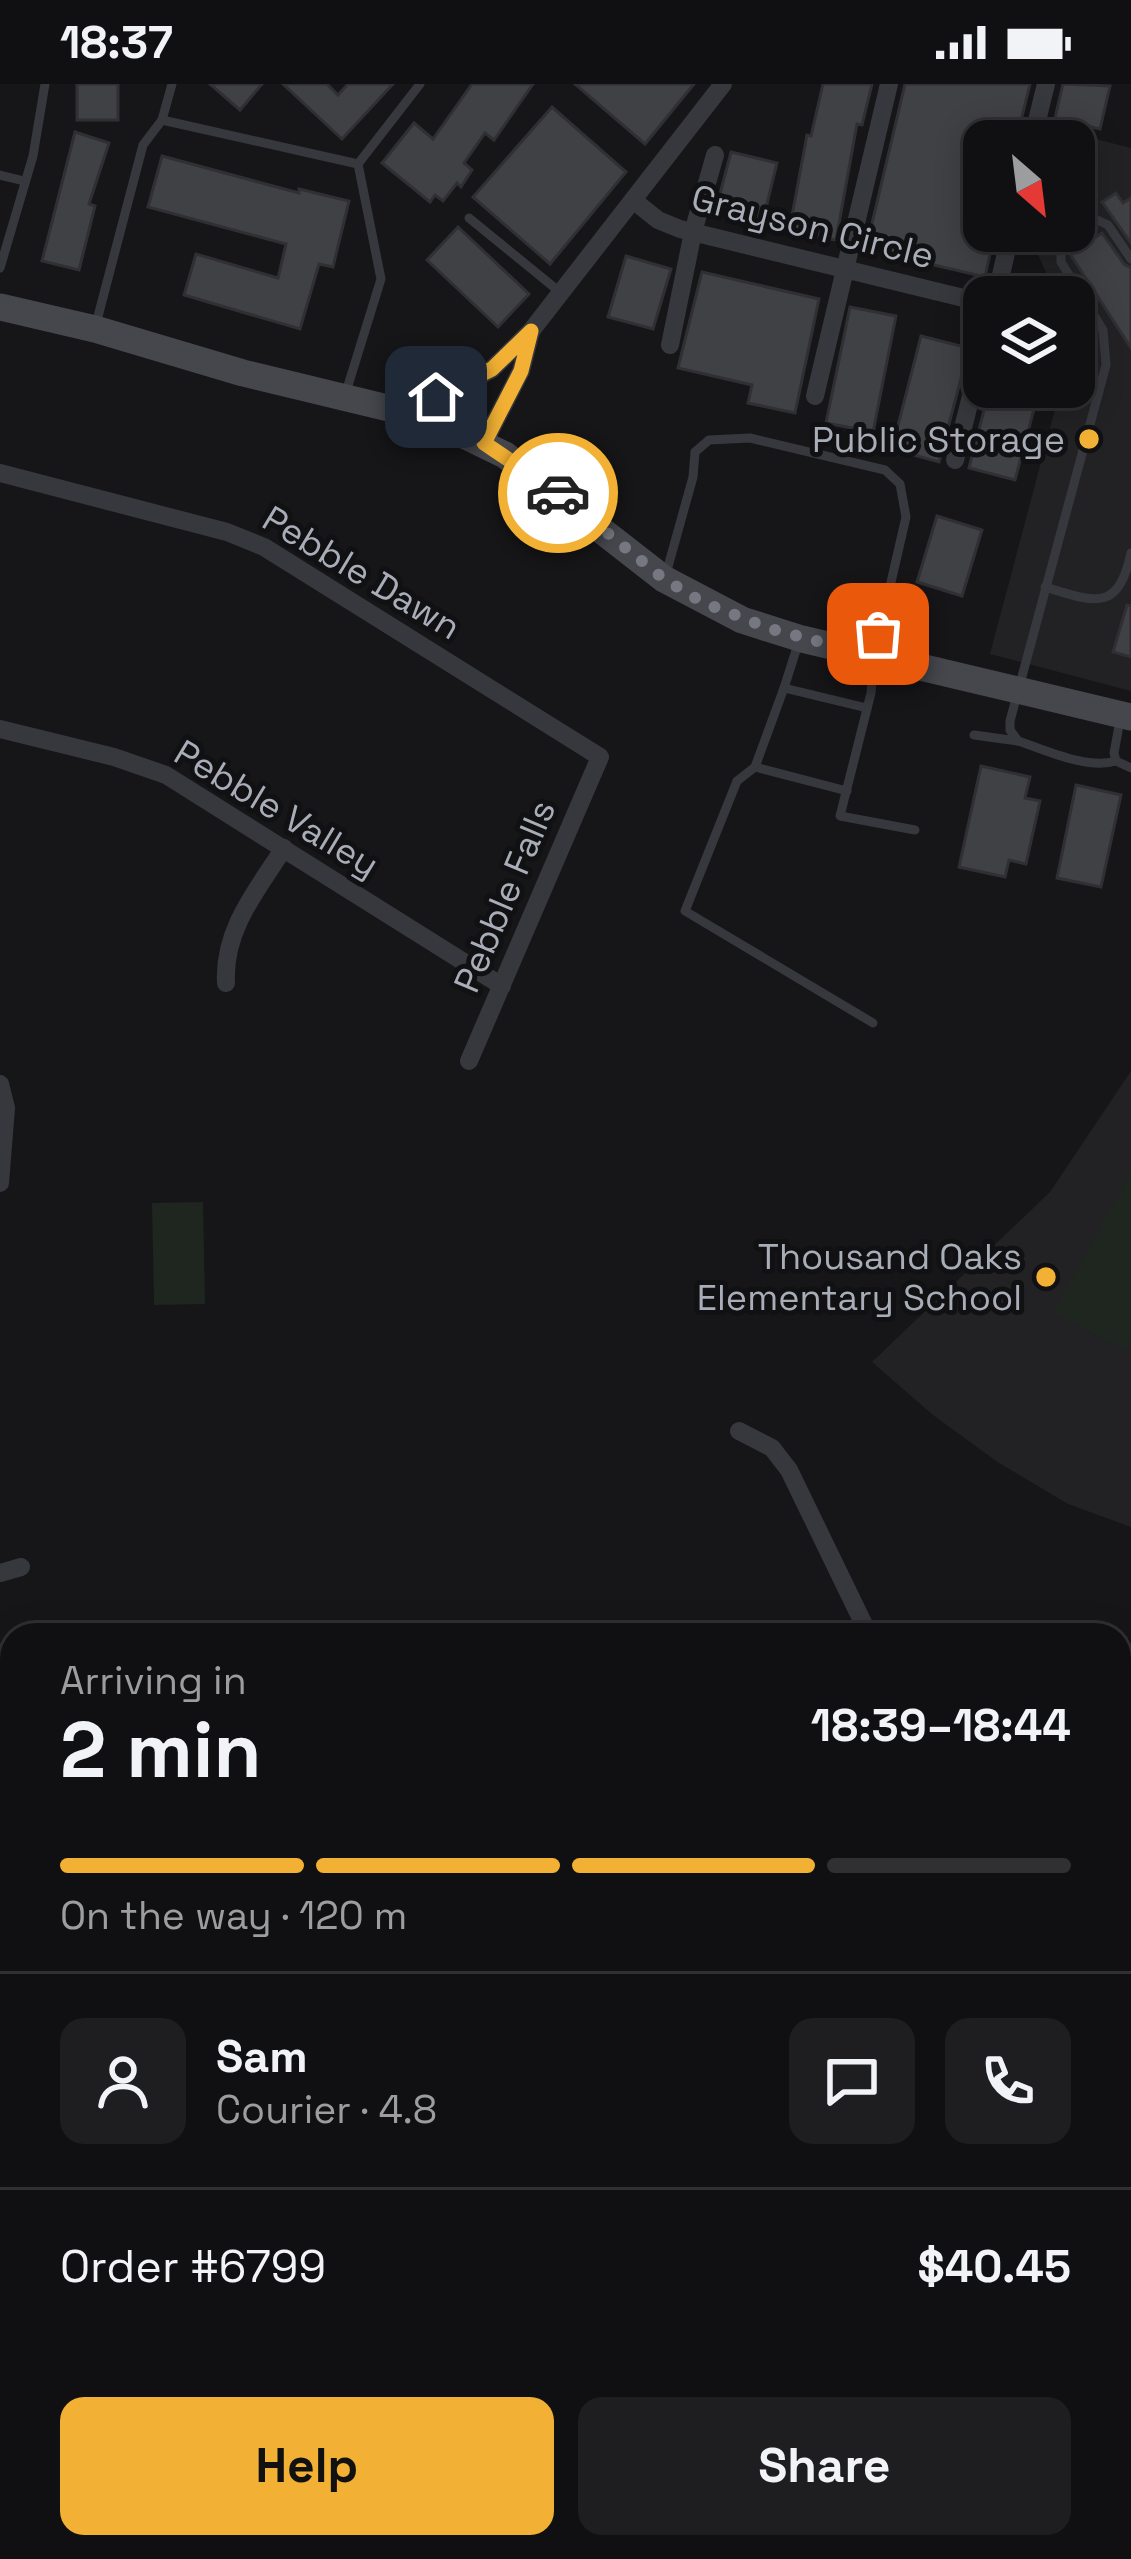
<!DOCTYPE html>
<html lang="en">
<head>
<meta charset="utf-8">
<style>
  body { margin:0; font-family:"Space Grotesk",sans-serif; background:#1e1e20; color:#f1f3f6; height:100vh; display:flex; flex-direction:column; font-size:45px; white-space:nowrap }
  * { box-sizing:border-box; margin:0 }
  p { font-size:39px; color:#9c9d9f }
  .icon { flex:none; width:66px; height:66px; fill:none; stroke:currentColor; stroke-width:2; stroke-linecap:round; stroke-linejoin:round }
  .map { position:relative; flex:1; overflow:hidden }
  .details { position:absolute; left:0px; top:1539px; width:1131px; height:936px; display:flex; flex-direction:column; background:#101012; border-radius:36px 36px 0 0; box-shadow:0 6px 30px #0003,0 0 0 3px #303032 }
  .details>* { flex:none }
  .needle { width:78px; rotate:152deg }
  .fabs { position:absolute; left:963px; top:36px; display:grid; gap:24px }
  .fabs a { display:grid; place-items:center; width:132px; height:132px; border-radius:24px; background:#101012; box-shadow:0 6px 30px #0003,0 0 0 3px #303032; font-size:60px }
  .pin { position:absolute; display:grid; place-items:center; width:102px; height:102px; color:#fff; margin:-51px; border-radius:24px; box-shadow:0 6px 18px #0006 }
  .courier { position:absolute; display:grid; place-items:center; width:120px; height:120px; margin:-60px; border:9px solid #f2b134; border-radius:50%; background:#fff; color:#222; box-shadow:0 3px 15px #0007 }
  .headline em { font-style:normal; font-weight:700 }
  .headline div { display:flex; flex-direction:column-reverse }
  .headline { display:flex; align-items:center; justify-content:space-between; height:204px; padding:0 60px }
  h1 { font-size:78px; font-weight:700; line-height:90px }
  .bar { display:grid; grid-template-columns:repeat(4,1fr); gap:18px 12px; align-content:center; height:144px; padding:0 60px }
  .bar i { height:15px; border-radius:9px; background:#303032 }
  .bar .current { background:#f2b134 }
  .bar p { grid-column:span 4 }
  .line { display:flex; align-items:center; gap:30px; padding:0 60px; border-top:3px solid #303032 }
  .line div { flex:1 }
  .round { display:grid; place-items:center; flex:none; width:126px; height:126px; border-radius:24px; background:#1e1e20 }
  .action { display:flex; gap:24px; margin-top:auto; padding:24px 60px }
  .action a { flex:1; height:138px; border-radius:24px; background:#f2b134; color:#111; font-size:48px; font-weight:700; line-height:138px; text-align:center }
  .action a+a { background:#1e1e20; color:#f1f3f6 }
  .status { display:flex; justify-content:space-between; align-items:center; height:84px; padding:0 60px; background:#101012; direction:ltr }
  .status svg { height:33px; fill:currentColor }
  .map>svg:first-child { display:block }
  .built { fill:#222225 }
  .green { fill:#1e261f }
  .building { fill:#404145; stroke:#303034; stroke-width:3 }
  .lines { fill:none; stroke-linecap:round; stroke-linejoin:round }
  .lane { stroke:#37383d; stroke-width:9 }
  .street { stroke:#37383d; stroke-width:18 }
  .secondary { stroke:#45474d; stroke-width:27 }
  .done { stroke:#757880; stroke-width:12; stroke-dasharray:0 21.6 }
  .route { stroke:#f2b134; stroke-width:15 }
  .poi-dot { fill:#f2b134; stroke:#111113; stroke-width:4.5 }
  .labels { text-anchor:middle; stroke-width:10; stroke-linejoin:round; paint-order:stroke }
  .street-label { font-size:36px; fill:#a8adb8; stroke:#111113 }
  .poi-label { font-size:36px; fill:#a8adb8; stroke:#111113; text-anchor:end }
</style>
</head>
<body>
<div class="status"><b>18:37</b><svg viewBox="0 0 49 12"><path d="M0 12V9h3v3zM5 12V6h3v6zM10 12V3h3v9zM15 12V0h3v12zM26 1h20v11H26zM47 4h2v5h-2z"/></svg></div>
<div class="map">
<svg width="1131" height="2475" viewBox="0 0 1131 2475">
  <rect width="100%" height="100%" fill="#161618"/>
  <g class="built">
    <path d="M1064 47 1131 64V607L990 570 1061 303H1074V213H1057L1036 166 1041 147H1074V57H1062Z"/>
    <path d="M1131 987V1443L1068 1420 996 1377 933 1331 872 1278 1050 1108Z"/>
  </g>
  <g class="green">
    <path d="M1131 1089V1252L1123 1266 1054 1228Z"/>
    <path d="M203 1118 205 1220 154 1221 152 1119Z"/>
  </g>
  <g class="building">
    <rect x="77" y="0" width="41" height="36"/>
    <path d="M210 0H262L240 26Z"/>
    <path d="M283 0H327L338 11 348 0H393L342 55Z"/>
    <path d="M472 0H533L494 56 485 49 464 79 472 86 461 103 457 99 443 117 435 111 430 118 382 79 414 39 433 55Z"/>
    <path d="M575 0H694L645 60Z"/>
    <path d="M823 0H872L862 41 857 40 836 156 789 148 807 51 811 52Z"/>
    <path d="M905 0H1030L1016 57H984V147H995L985 193 866 165Z"/>
    <path d="M1063 0 1110 2 1100 45 1055 34Z"/>
    <path d="M552 23 626 88 550 180 473 113Z"/>
    <path d="M75 48 109 59 89 120 95 122 79 186 42 177Z"/>
    <path d="M731 68 777 79 762 140 715 129Z"/>
    <path d="M162 72 299 109V105L349 117 333 183 319 180 300 245 184 211 196 170 278 194 286 160 148 123Z"/>
    <path d="M1116 109 1123 119 1131 114V159L1102 118Z"/>
    <path d="M458 143 529 210 498 243 427 176Z"/>
    <path d="M1102 149 1124 180 1131 184V264L1070 170Z"/>
    <path d="M626 172 671 185 653 245 608 233Z"/>
    <path d="M702 188 819 215 795 329 748 319 752 301 678 284Z"/>
    <path d="M850 223 896 232 873 348 826 339Z"/>
    <path d="M921 252 969 264 939 378 892 365Z"/>
    <path d="M990 303H1040L1015 396 969 384Z"/>
    <path d="M937 432 982 446 962 512 917 498Z"/>
    <path d="M1127 521 1131 522V573L1113 568Z"/>
    <path d="M981 682 1030 693 1025 714 1040 717 1026 780 1009 776 1005 793 959 783Z"/>
    <path d="M1076 701 1121 711 1101 803 1057 794Z"/>
  </g>
  <g class="lines">
    <g class="lane">
      <path d="M162 36 358 80"/>
      <path d="M0 91 24 97"/>
      <path d="M469 134 561 209"/>
      <path d="M0 184 33 72 45 0"/>
      <path d="M96 240 143 61 162 36 172 0"/>
      <path d="M346 308 381 195 358 80 420 0"/>
      <path d="M666 490 693 393 695 368 709 356 750 354 885 386 900 400 906 433 874 572 871 609 840 732 915 746"/>
      <path d="M1045 503C1095 518 1118 529 1131 469"/>
      <path d="M784 604 799 557"/>
      <path d="M1120 636 1114 669 1116 677 1131 684"/>
      <path d="M974 651 1018 657"/>
      <path d="M1116 677C1087 686 1046 666 1018 657L1010 646V637L1106 281 1103 246 1061 178V166L1084 140 1095 135 1108 141 1131 175"/>
      <path d="M755 683 737 697 685 827 873 939"/>
      <path d="M847 707 755 683 784 604 867 624"/>
      <path d="M1119 1627 1131 1630"/>
      <path d="M1119 2102 1131 2104"/>
      <path d="M1119 2149 1131 2151"/>
      <path d="M1119 2367 1131 2349"/>
      <path d="M643 2463 645 2475"/>
      <path d="M948 2463 972 2475"/>
      <path d="M599 2475 611 2463"/>
      <path d="M690 2475 704 2463"/>
      <path d="M1043 2475 1052 2463"/>
    </g>
    <g class="street">
      <path d="M1032 57 1046 0"/>
      <path d="M633 116 658 136 680 145 984 219"/>
      <path d="M996 213 1011 147"/>
      <path d="M670 261 693 148 715 71"/>
      <path d="M815 312 889 0"/>
      <path d="M391 320 436 313 463 301 492 285 531 247 723 0"/>
      <path d="M484 359 521 287 531 247"/>
      <path d="M955 376 984 260"/>
      <path d="M0 389 227 448 264 463 600 673 469 977"/>
      <path d="M0 645 114 673 166 691 502 902"/>
      <path d="M226 899C223 846 257 806 284 764"/>
      <path d="M0 1000 6 1024 0 1099"/>
      <path d="M739 1347 772 1364 789 1386 869 1551"/>
      <path d="M0 1489 21 1483"/>
      <path d="M1119 1573 1131 1576"/>
      <path d="M0 1619 12 1623"/>
      <path d="M0 1868 12 1871"/>
      <path d="M7 2113 12 2095"/>
      <path d="M0 2373 12 2378"/>
      <path d="M61 2475 71 2463"/>
      <path d="M397 2475 408 2463"/>
    </g>
    <path class="secondary" d="M0 223 95 245 243 289 417 331 466 352 505 371 664 495 742 536 802 555 1131 633"/>
  </g>
  <g class="lines">
    <path class="done" d="M558 409 664 495 702 518 771 545 874 572 878 550"/>
    <path class="route" d="M436 313 492 285 531 247 521 287 484 359 558 409"/>
  </g>
  <g class="poi-dot">
    <circle cx="1089" cy="355" r="12"/>
    <circle cx="1046" cy="1193" r="12"/>
  </g>
  <g class="labels">
    <g class="street-label">
      <text transform="translate(813 142) rotate(14)" y="13">Grayson Circle</text>
      <text transform="translate(362 488) rotate(31)" y="13">Pebble Dawn</text>
      <text transform="translate(277 724) rotate(31)" y="13">Pebble Valley</text>
      <text transform="translate(504 812) rotate(-67)" y="13">Pebble Falls</text>
    </g>
    <g class="poi-label">
      <text x="1065" y="368">Public Storage</text>
      <text x="1022" y="1185">Thousand Oaks<tspan x="1022" dy="41">Elementary School</tspan></text>
    </g>
  </g>
</svg>
<div class="fabs">
<a><svg class="needle" viewBox="-14 -14 28 28"><path d="M0-13l5 13h-10z" fill="#e53935"/><path d="M0 13l5-13h-10z" fill="#9c9d9f"/></svg></a>
<a><svg class="icon" aria-label="layers" viewBox="0 0 24 24"><path d="M12 4l9 5-9 5-9-5zM3 14l9 5 9-5"/></svg></a>
</div>
<div class="pin" style="left:878px;top:550px;background:#ea580c"><svg class="icon" aria-label="bag" viewBox="0 0 24 24"><path d="M5 8h14l-1 12H6zM9 8a3 3 0 0 1 6 0"/></svg></div>
<div class="pin" style="left:436px;top:313px;background:#1f2937"><svg class="icon" aria-label="home" viewBox="0 0 24 24"><path d="M3 11l9-7 9 7M6 9v11h12V9"/></svg></div>
<div class="courier" style="left:558px;top:409px"><svg class="icon" aria-label="car" viewBox="0 0 24 24"><path d="M5 17H2v-5l4-1 3-4h7l3 4 3 1v5h-3M9 17h6M6 11h13"/><circle cx="7" cy="17" r="2"/><circle cx="17" cy="17" r="2"/></svg></div>
<section class="details">
<div class="headline"><div><h1>2 min</h1><p>Arriving in</p></div><em>18:39–18:44</em></div>
<div class="bar"><i class="current"></i><i class="current"></i><i class="current"></i><i></i><p>On the way · 120 m</p></div>
<div class="line" style="height:216px"><a class="round"><svg class="icon" aria-label="person" viewBox="0 0 24 24"><circle cx="12" cy="8" r="4"/><path d="M4 21q1-7 8-7t8 7"/></svg></a><div><b>Sam</b><p>Courier · 4.8</p></div><a class="round"><svg class="icon" aria-label="chat" viewBox="0 0 24 24"><path d="M4 5h16v11H9l-5 4z"/></svg></a><a class="round"><svg class="icon" aria-label="phone" viewBox="0 0 24 24"><path d="M5 4h4l2 5-3 2q2 4 5 5l2-3 5 2v4C11 20 4 13 5 4z"/></svg></a></div>
<div class="line" style="height:156px"><div>Order #6799</div><b>$40.45</b></div>
<div class="action"><a>Help</a><a>Share</a></div>
</section>
</div>
</body>
</html>
